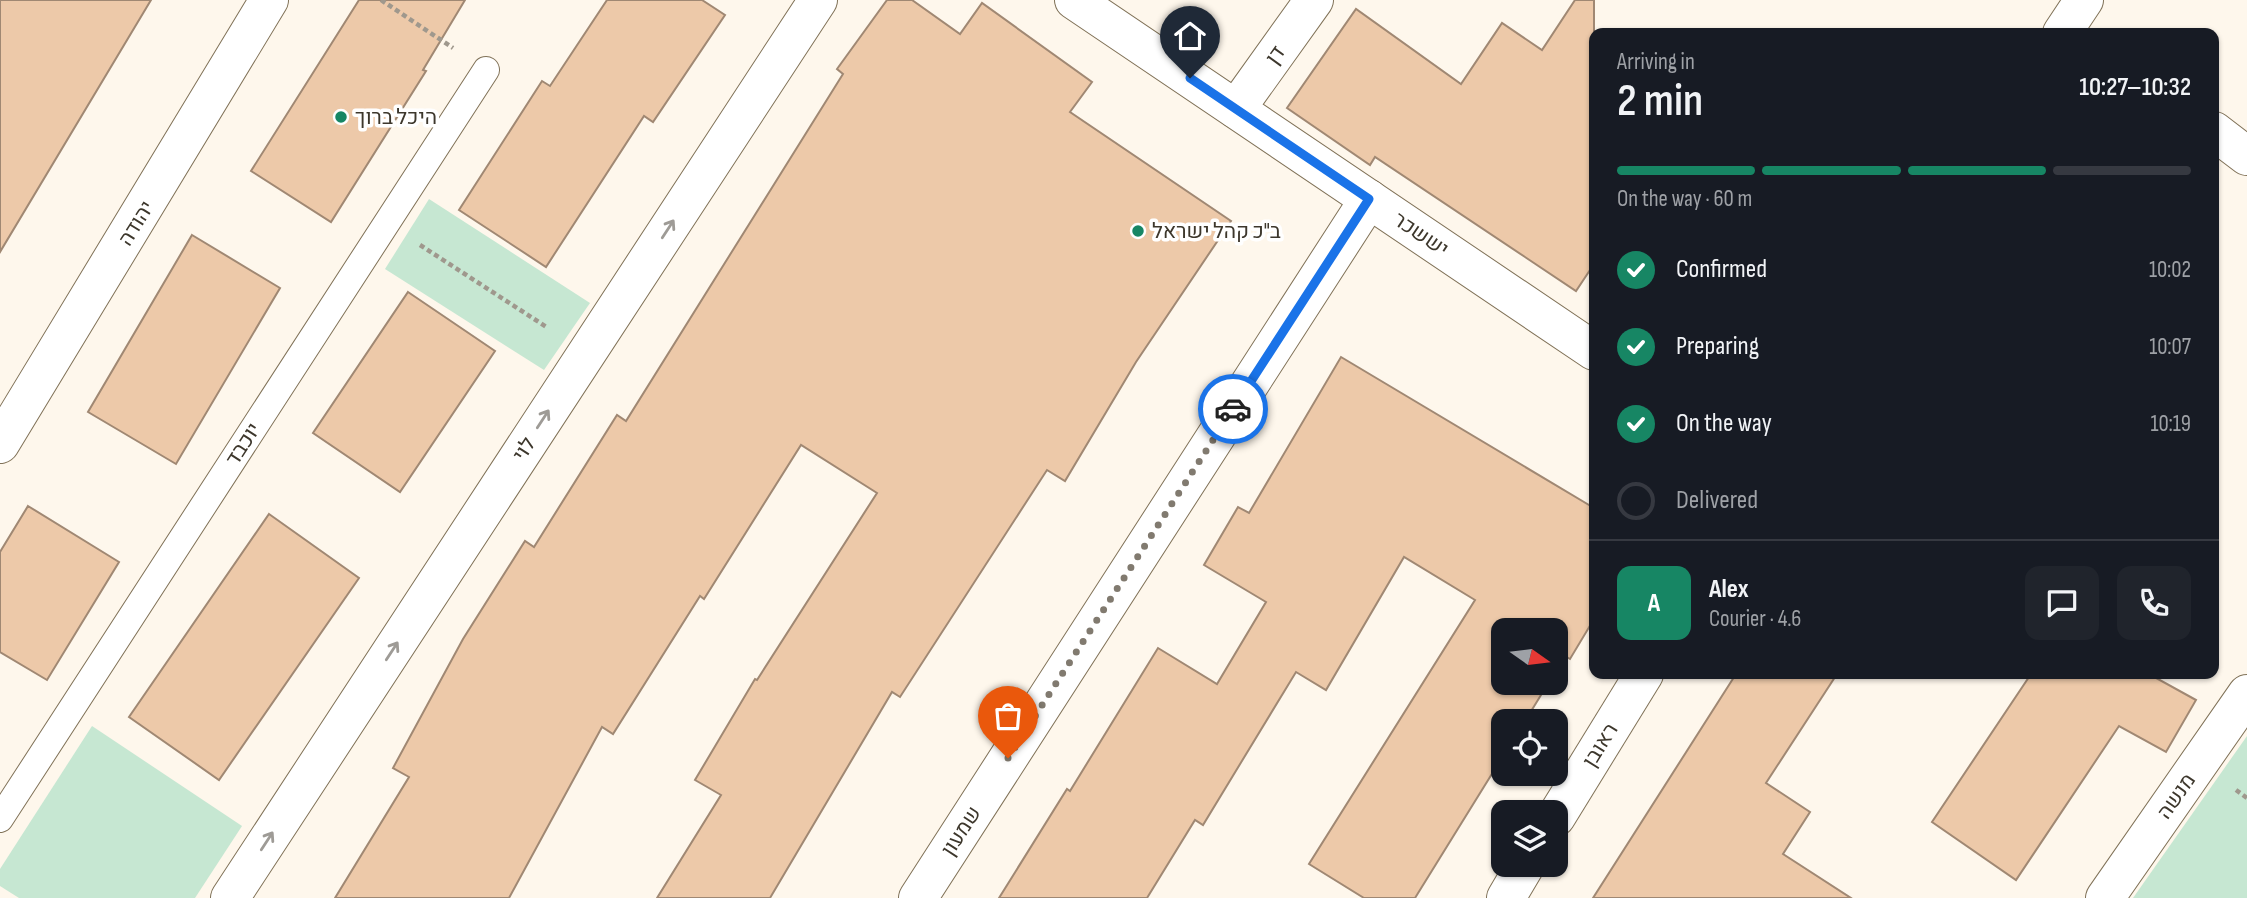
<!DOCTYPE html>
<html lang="en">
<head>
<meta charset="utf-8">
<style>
  body { margin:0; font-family:"Sofia Sans Condensed",Heebo,sans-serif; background:#20242c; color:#f1f3f6; height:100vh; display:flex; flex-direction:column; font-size:26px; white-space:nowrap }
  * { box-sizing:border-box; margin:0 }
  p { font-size:23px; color:#9ea1a6 }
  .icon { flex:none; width:38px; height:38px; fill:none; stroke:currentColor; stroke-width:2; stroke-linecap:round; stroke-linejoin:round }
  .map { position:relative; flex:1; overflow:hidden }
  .sheet { position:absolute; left:1589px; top:28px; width:630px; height:651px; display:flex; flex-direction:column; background:#171b24; border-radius:14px; box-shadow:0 2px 5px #0004 }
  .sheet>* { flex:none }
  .needle { width:46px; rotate:104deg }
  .controls { position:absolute; left:1491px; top:618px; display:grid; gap:14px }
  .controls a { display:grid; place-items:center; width:77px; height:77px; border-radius:14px; background:#171b24; box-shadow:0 2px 5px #0004; font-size:35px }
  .pin { position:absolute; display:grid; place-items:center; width:60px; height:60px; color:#fff; margin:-72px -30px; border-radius:50% 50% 50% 0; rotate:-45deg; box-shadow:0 0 7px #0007 }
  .pin .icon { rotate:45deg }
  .courier { position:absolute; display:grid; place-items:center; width:70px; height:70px; margin:-35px; border:5px solid #1a73e8; border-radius:50%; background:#fff; color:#222; box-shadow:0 2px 9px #0007 }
  .overview em { font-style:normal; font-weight:600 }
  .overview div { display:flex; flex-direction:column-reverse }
  .overview { display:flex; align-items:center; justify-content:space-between; height:119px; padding:0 28px }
  h1 { font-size:46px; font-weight:600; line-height:52px }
  .bar { display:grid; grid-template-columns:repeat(4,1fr); gap:10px 7px; align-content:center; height:84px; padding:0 28px }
  .bar i { height:9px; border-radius:5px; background:#363941 }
  .bar .on { background:#178664 }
  .bar p { grid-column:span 4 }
  .line { display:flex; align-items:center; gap:18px; padding:0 28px; border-top:2px solid #363941 }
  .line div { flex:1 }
  .round { display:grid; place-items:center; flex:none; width:74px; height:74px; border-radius:14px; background:#20242c }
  ol { padding:0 28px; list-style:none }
  li { display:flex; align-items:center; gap:21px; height:77px }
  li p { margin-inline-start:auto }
  li .icon { padding:7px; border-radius:50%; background:#178664; color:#fff; stroke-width:4 }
  li:last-child { color:#9ea1a6 }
  li i { width:38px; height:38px; border:4px solid #363941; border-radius:50% }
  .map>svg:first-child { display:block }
  .green { fill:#c6e7d2 }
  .building { fill:#edc9a9; stroke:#a08873; stroke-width:2 }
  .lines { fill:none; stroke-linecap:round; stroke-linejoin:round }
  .lane-casing { stroke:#807258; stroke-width:28 }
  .street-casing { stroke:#807258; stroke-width:40 }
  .secondary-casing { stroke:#807258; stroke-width:40 }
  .path { stroke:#9f988d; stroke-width:4.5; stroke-dasharray:5 3.5; stroke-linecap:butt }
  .lane { stroke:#fff; stroke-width:26 }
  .street { stroke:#fff; stroke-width:38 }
  .secondary { stroke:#fff; stroke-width:38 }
  .oneway { stroke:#9e9b96 }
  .done { stroke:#817a6f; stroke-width:7; stroke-dasharray:0 12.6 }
  .route { stroke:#1a73e8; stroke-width:9 }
  .poi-dot { fill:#178664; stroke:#fff; stroke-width:2.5 }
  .labels { text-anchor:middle; stroke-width:7; stroke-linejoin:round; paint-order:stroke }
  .street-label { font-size:21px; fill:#3d372c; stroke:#fff }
  .poi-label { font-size:21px; fill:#3d372c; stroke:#fff; text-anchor:start }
</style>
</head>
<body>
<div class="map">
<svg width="2247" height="898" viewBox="0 0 2247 898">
  <rect width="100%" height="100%" fill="#fef7ec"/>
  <g class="green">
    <path d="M429 199 590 303 544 370 385 269Z"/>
    <path d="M92 726 242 826 195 898H19L0 886V869Z"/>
    <path d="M2247 736V898H2133Z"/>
  </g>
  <g class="building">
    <path d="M0 0H151L0 252Z"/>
    <path d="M359 0H465L423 70 426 71 331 222 251 171Z"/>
    <path d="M607 0H702L725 15 653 122 644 116 546 267 459 210 542 81 550 86Z"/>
    <path d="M887 0H912L960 34 982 3 1092 82 1070 112 1231 221 1136 362 1065 481 1047 470 900 697 892 692 770 898H657L721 795 695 780 755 679 757 680 877 493 801 445 704 599 700 596 613 734 602 727 509 898H335L409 777 393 768 463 639 525 541 534 547 617 415 626 421 843 74 837 69Z"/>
    <path d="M1575 0H1594V264L1576 291 1375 157 1370 165 1287 108 1356 9 1461 84 1502 23 1542 50Z"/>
    <path d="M192 235 280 288 176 464 88 412Z"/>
    <path d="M408 292 495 351 400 492 313 433Z"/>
    <path d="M1341 357 1594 508V619L1570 659 1565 656 1556 671V630H1503V682H1549L1525 721H1503V756L1415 898H1364L1309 864 1475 600 1404 557 1326 690 1296 672 1203 825 1195 820 1147 898H999L1067 789 1070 791 1158 648 1217 684 1266 602 1204 565 1238 507 1249 513Z"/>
    <path d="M28 506 119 562 47 680 0 652V552Z"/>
    <path d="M269 514 359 578 219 780 129 717Z"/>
    <path d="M1736 674H1837L1766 783 1810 812 1783 854 1851 898H1593Z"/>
    <path d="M2031 674H2149L2196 700 2166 752 2119 726 2016 880 1932 822Z"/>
  </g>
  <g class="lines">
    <defs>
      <path id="lane" d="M0 819 486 70"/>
      <g id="street">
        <path d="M1074 0 1594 351"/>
        <path d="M2062 33 2084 0"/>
        <path d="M1236 109 1314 0"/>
        <path d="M2214 131 2247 156"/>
        <path d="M1556 817 1644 674"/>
        <path d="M230 898 818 0"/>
        <path d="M918 898 1369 199"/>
        <path d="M1506 898 1526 864"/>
        <path d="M2105 898 2247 694"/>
      </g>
      <path id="secondary" d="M0 444 269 0"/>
    </defs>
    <use href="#lane" class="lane-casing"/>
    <use href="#street" class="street-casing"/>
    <use href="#secondary" class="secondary-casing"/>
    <g class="path">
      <path d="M381 0 453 48"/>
      <path d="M420 245 548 328"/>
      <path d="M2236 790 2247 798"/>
    </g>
    <use href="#lane" class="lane"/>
    <use href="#street" class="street"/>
    <use href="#secondary" class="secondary"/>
  </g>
  <defs><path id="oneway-shaft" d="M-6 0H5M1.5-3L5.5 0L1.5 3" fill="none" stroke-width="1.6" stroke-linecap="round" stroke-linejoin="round" transform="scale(1.75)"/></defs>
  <g class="oneway">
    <use href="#oneway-shaft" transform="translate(668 229) rotate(-57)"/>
    <use href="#oneway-shaft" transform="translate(543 419) rotate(-57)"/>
    <use href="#oneway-shaft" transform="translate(392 651) rotate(-57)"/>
    <use href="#oneway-shaft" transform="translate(267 841) rotate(-57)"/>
  </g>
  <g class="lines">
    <path class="done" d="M1008 758 1233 409"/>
    <path class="route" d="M1190 78 1369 199 1233 409"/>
  </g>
  <g class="poi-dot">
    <circle cx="341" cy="117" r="7"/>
    <circle cx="1138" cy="231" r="7"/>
  </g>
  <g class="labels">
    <g class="street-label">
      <text transform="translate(1275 55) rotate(-54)" y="7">דן</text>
      <text transform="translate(136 223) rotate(-58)" y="7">יהודה</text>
      <text transform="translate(1421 234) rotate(34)" y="7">יששכר</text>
      <text transform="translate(243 444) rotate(-57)" y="7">יוכבד</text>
      <text transform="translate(524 449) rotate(-57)" y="7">לוי</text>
      <text transform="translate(1600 745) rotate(-58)" y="7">ראובן</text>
      <text transform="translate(2176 796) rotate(-55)" y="7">מנשה</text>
      <text transform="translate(961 831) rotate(-57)" y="7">שמעון</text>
    </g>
    <g class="poi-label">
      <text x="355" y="124">היכל ברוך</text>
      <text x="1152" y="238">ב"כ קהל ישראל</text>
    </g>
  </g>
</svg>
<div class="controls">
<a><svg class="needle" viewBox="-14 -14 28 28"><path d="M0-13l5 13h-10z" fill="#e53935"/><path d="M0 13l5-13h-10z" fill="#9ea1a6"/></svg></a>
<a><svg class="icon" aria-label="locate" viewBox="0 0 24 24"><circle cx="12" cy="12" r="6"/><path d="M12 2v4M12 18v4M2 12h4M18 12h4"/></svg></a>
<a><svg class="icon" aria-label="layers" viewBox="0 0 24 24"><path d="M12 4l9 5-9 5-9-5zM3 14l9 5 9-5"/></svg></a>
</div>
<div class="pin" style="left:1008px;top:758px;background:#ea580c"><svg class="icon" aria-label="bag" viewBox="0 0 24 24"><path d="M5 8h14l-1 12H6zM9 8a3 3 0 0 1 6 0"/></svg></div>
<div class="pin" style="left:1190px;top:78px;background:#1f2937"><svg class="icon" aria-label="home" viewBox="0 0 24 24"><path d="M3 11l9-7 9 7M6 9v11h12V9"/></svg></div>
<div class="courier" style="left:1233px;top:409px"><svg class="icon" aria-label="car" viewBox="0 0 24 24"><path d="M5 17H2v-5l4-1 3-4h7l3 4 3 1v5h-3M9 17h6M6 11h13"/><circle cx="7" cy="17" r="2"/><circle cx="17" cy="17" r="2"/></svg></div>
<section class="sheet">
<div class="overview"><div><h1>2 min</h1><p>Arriving in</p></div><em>10:27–10:32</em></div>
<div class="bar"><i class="on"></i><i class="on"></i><i class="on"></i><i></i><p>On the way · 60 m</p></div>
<ol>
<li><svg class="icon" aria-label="check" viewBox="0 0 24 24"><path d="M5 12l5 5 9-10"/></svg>Confirmed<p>10:02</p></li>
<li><svg class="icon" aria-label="check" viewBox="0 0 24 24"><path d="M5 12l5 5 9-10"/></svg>Preparing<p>10:07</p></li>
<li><svg class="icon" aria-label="check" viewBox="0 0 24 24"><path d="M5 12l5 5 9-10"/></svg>On the way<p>10:19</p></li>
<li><i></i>Delivered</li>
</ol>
<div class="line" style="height:126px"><b class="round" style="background:#178664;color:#fff">A</b><div><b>Alex</b><p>Courier · 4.6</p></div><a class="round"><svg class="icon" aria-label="chat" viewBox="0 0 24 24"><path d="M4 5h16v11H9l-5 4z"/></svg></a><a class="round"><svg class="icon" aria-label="phone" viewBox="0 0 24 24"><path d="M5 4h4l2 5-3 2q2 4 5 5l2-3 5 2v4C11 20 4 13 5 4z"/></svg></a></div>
</section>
</div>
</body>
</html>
